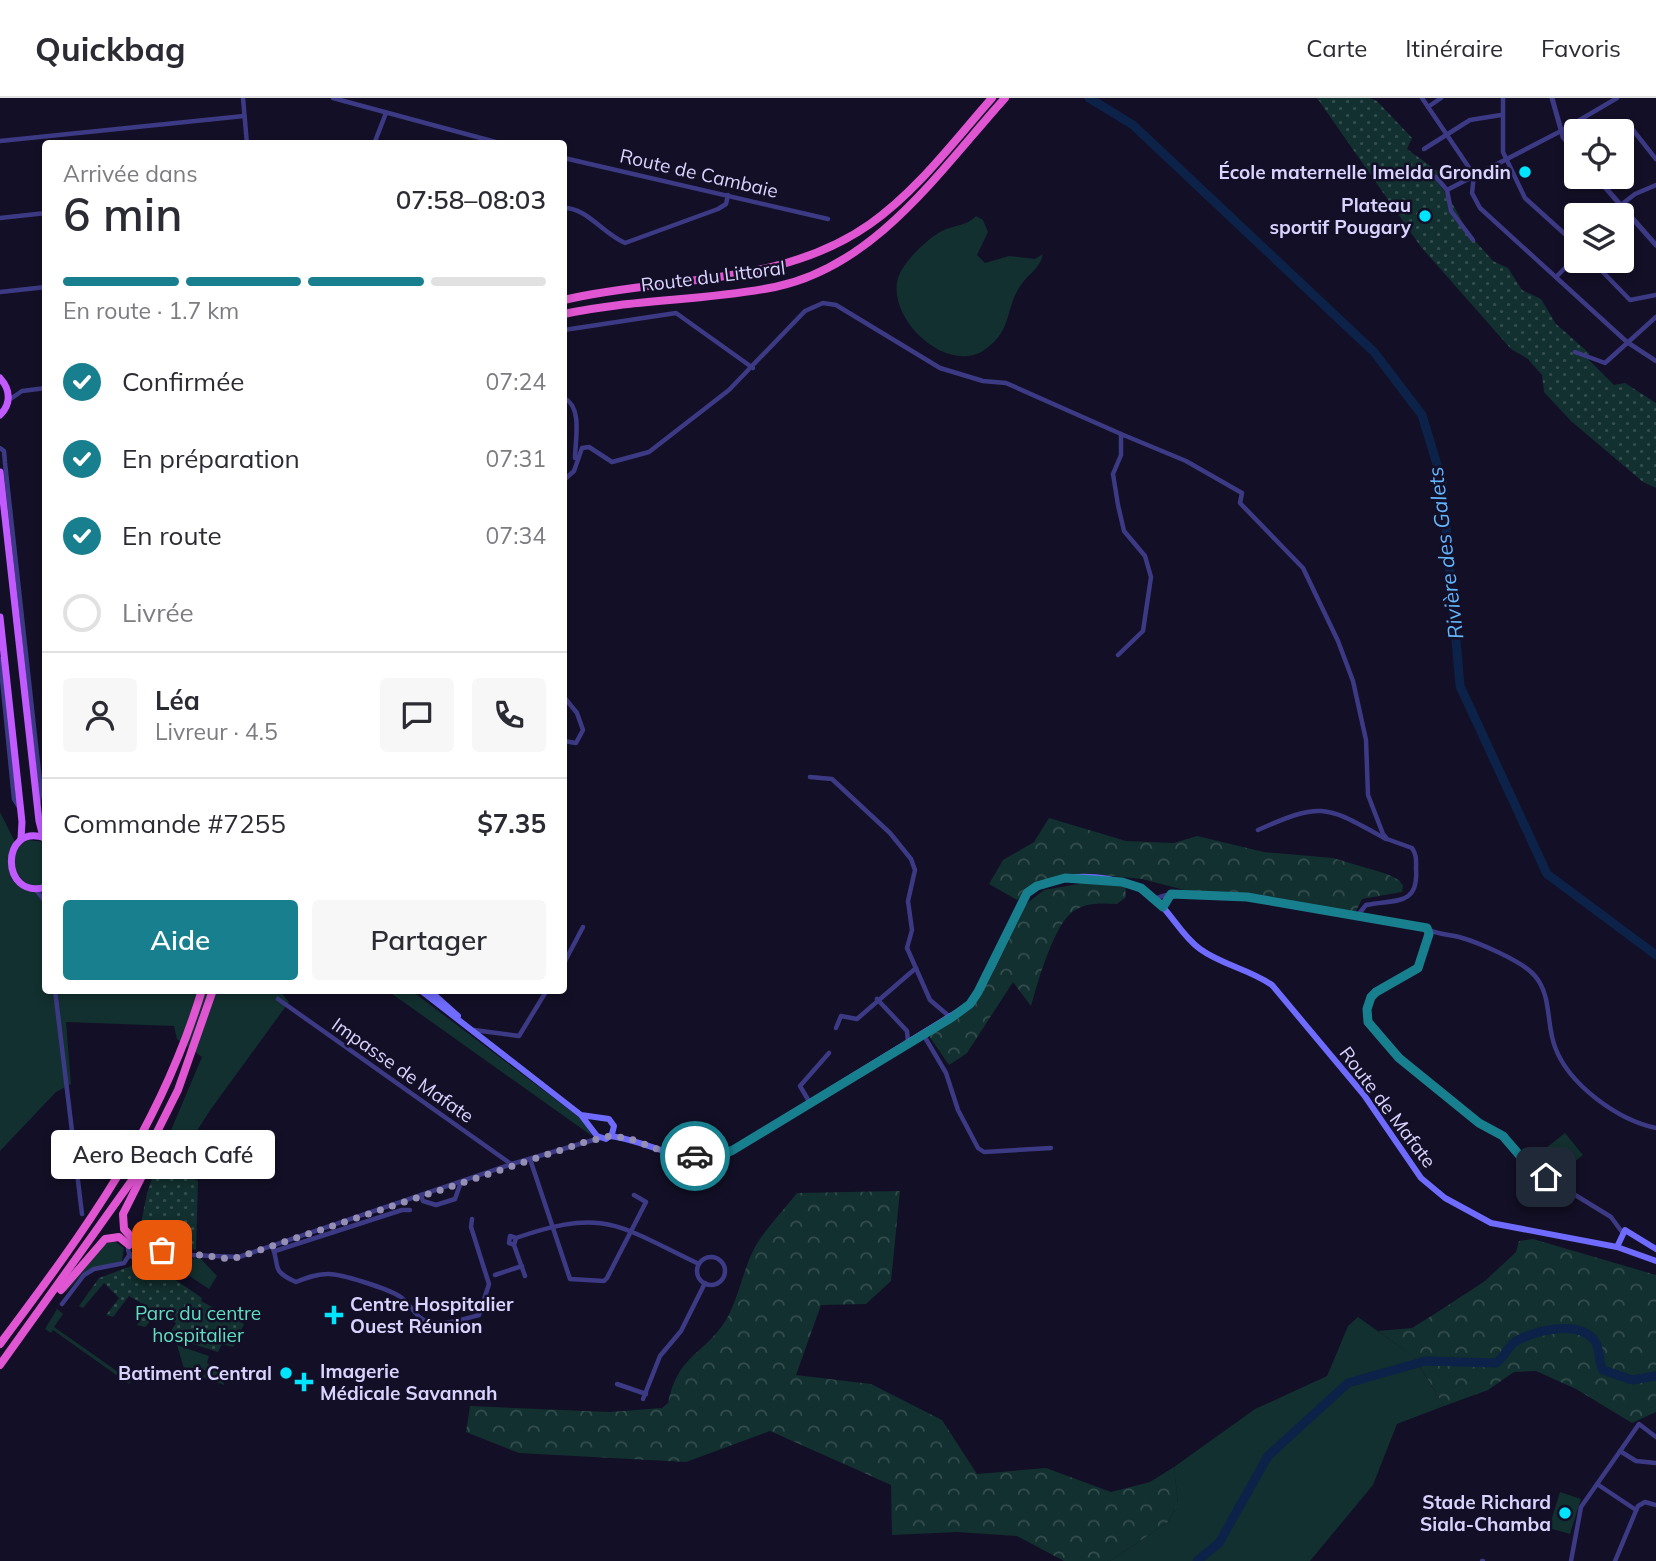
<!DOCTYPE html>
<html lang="fr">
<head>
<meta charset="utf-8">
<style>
  body { margin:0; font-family:Mulish,sans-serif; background:#f7f7f7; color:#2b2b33; height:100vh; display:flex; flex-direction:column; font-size:26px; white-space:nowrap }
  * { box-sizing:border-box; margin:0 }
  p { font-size:23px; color:#7c7c81 }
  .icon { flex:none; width:38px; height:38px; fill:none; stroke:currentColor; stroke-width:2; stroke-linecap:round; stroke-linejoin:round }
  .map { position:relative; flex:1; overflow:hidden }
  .drawer { position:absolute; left:42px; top:42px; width:525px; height:854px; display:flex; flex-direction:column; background:#fff; border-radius:7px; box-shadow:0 4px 10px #0003 }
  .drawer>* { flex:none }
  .controls { position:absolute; left:1564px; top:21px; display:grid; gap:14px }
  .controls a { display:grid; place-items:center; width:70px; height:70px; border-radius:7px; background:#fff; box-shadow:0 4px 10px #0003; font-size:35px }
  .pin { position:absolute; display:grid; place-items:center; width:60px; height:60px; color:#fff; margin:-30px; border-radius:14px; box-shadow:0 4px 10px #0006 }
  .courier { position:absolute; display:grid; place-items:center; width:70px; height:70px; margin:-35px; border:5px solid #187f8f; border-radius:50%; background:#fff; color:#222; box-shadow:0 2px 9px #0007 }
  .bubble { position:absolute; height:49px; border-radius:7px; background:#fff; box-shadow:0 4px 10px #0003; font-size:23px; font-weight:600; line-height:49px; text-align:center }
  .headline em { font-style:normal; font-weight:600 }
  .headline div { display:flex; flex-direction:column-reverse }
  .headline { display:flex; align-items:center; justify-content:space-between; height:119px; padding:0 21px }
  h1 { font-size:46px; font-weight:600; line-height:52px }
  .bar { display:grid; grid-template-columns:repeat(4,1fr); gap:10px 7px; align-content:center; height:84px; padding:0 21px }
  .bar i { height:9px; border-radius:5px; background:#e1e1e2 }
  .bar .selected { background:#187f8f }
  .bar p { grid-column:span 4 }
  .line { display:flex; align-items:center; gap:18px; padding:0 21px; border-top:2px solid #e1e1e2 }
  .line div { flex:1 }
  .round { display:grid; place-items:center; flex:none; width:74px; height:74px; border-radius:7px; background:#f7f7f7 }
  ol { padding:0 21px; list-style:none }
  li { display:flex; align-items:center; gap:21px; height:77px }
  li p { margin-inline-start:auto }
  li .icon { padding:7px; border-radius:50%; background:#187f8f; color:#fff; stroke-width:4 }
  li:last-child { color:#7c7c81 }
  li i { width:38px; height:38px; border:4px solid #e1e1e2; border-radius:50% }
  .primary-button { display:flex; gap:14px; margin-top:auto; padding:14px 21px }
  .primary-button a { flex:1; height:80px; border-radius:7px; background:#187f8f; color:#fff; font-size:28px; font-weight:600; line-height:80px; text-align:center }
  .primary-button a+a { background:#f7f7f7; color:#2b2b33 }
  header { display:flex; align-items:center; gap:42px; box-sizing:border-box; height:98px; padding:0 35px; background:#fff; border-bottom:2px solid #e1e1e2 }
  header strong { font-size:33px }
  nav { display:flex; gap:38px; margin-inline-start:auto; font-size:24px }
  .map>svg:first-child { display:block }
  .grass { fill:#12302f }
  .forest { fill:url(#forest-crowns) }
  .park { fill:url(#park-dots) }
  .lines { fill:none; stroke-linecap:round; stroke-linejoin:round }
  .river { stroke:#0c2248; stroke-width:9 }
  .minor { stroke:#3d3a85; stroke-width:4.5 }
  .tertiary { stroke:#3d3a85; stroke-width:5 }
  .secondary { stroke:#6f6bff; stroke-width:6 }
  .primary { stroke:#c25bff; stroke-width:7 }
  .trunk { stroke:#e055d1; stroke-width:8 }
  .done { stroke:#948fb3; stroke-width:7; stroke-dasharray:0 12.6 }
  .route { stroke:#187f8f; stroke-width:9 }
  .poi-dot { fill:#00e5ff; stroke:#130f26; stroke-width:2.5 }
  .labels { text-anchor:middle; stroke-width:5; stroke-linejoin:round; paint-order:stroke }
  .poi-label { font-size:19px; font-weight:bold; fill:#d9d4ff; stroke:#130f26; text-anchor:end }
  .street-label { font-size:19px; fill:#d9d4ff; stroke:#130f26 }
  .park-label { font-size:19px; fill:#5fe0c0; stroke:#130f26 }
  .water-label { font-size:21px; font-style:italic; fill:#62b6ff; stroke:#130f26 }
</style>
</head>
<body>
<header>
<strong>Quickbag</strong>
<nav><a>Carte</a><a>Itinéraire</a><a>Favoris</a></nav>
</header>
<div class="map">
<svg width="1656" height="1463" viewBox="0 0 1656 1463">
  <defs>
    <pattern id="forest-crowns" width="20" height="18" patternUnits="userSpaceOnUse" patternTransform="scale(1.75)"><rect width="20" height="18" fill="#12302f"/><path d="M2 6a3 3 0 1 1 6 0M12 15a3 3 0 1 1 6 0" fill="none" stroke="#344d4e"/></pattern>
    <pattern id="park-dots" width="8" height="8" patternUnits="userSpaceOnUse" patternTransform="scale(1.75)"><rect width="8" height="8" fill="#12302f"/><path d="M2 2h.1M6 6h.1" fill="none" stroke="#344d4e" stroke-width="1.8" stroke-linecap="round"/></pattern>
  </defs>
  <rect width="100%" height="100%" fill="#130f26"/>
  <g class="grass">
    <path d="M976 118 983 122 988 134 977 157 985 165 1009 158 1035 161 1043 156C1039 173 1027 176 1019 190 1005 213 1012 231 987 250 950 280 886 222 898 180 903 164 928 140 942 133 954 127 967 128 976 118Z"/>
    <path d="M0 714 17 748 28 742 45 744 46 892H279L289 904 211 1011 174 1068 160 1058 202 959 177 941 174 928 66 924 71 986 56 994 0 1053Z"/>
    <path d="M388 893H412L584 1023 592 1038Z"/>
    <path d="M1565 1035 1583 1057 1564 1072 1546 1050Z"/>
    <path d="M114 1143 124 1150 122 1163 84 1174 66 1194 64 1192 104 1146Z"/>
    <path d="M157 1157 201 1161 217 1178 209 1191 179 1171 175 1175 157 1162Z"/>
    <path d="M57 1211 63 1216 54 1229 131 1283 129 1286 53 1232 51 1235 45 1231Z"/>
    <path d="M1358 1219 1414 1259 1444 1308 1397 1326 1373 1387 1310 1463H1110L1168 1424 1178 1406 1174 1369 1255 1311 1327 1278 1348 1228Z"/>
    <path d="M177 1247 209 1258 207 1265 222 1275 224 1287 203 1279 206 1273 196 1269 185 1274Z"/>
    <path d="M1560 1394 1581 1401 1570 1436 1549 1430Z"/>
  </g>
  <g class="forest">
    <path d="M1049 720 1126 743 1174 745 1197 738 1264 754 1333 760 1387 776 1399 782 1403 788 1402 794 1362 801 1355 815 1255 797 1196 795 1142 781 1112 778 1056 784 1031 791 1017 802 989 786 1003 762 1034 744Z"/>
    <path d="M1084 785 1125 786 1126 799 1117 806C1101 805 1083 804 1070 816 1052 833 1038 884 1031 908L1013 884 967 955 949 967 929 938 973 905 1021 810 1044 792Z"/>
    <path d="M900 1093 891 1183 866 1206 821 1207 796 1277 871 1286 942 1322 977 1376 1046 1370 1111 1394 1150 1384 1174 1369 1178 1406 1168 1424 1110 1463H1064L1017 1438 957 1434 892 1437 891 1387 770 1333 686 1364 519 1355 466 1334 470 1308 610 1314 662 1310 668 1305C678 1256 704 1257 726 1222 739 1200 742 1174 754 1151 764 1132 783 1113 797 1095Z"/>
    <path d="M1533 1141 1656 1177V1314L1632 1325 1576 1291 1536 1273 1514 1274 1488 1292 1444 1308 1415 1260 1378 1233 1412 1230 1436 1215 1485 1183 1516 1154 1519 1143Z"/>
  </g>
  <g class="park">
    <path d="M1317 0H1369L1377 3 1412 40 1407 51 1440 75 1436 82 1450 101 1469 136 1493 163 1508 170 1522 192 1541 201 1556 226 1589 255 1588 261 1614 287 1625 285 1656 305V390L1643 384 1571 323 1544 294 1542 277 1528 261 1511 251 1421 149Z"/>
    <path d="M160 1058 198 1083 196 1152 163 1146 140 1131 147 1095Z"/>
    <path d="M134 1167C161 1169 180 1185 202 1200L201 1203 244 1226 233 1249 222 1246 218 1254 168 1238 176 1225 158 1215 145 1229 137 1227 148 1209 129 1198 113 1219 106 1217 119 1200 104 1185 83 1210 79 1208 99 1180Z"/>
  </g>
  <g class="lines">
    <g class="river">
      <path d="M1089 0 1133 27 1374 254 1422 317 1442 383 1460 588 1547 776 1656 857"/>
      <path d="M1197 1463 1219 1445 1268 1358 1348 1285 1425 1263 1496 1265C1505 1259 1508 1247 1518 1242 1538 1232 1579 1222 1594 1242 1602 1252 1597 1263 1603 1272L1632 1282 1656 1278"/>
    </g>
    <g class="minor">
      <path d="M243 0 247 46"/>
      <path d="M333 0 503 46"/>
      <path d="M1422 0 1474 77 1472 95 1480 110 1627 244 1656 263"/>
      <path d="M1503 0V54L1525 100 1577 147"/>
      <path d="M1428 9 1441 0"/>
      <path d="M1626 28 1633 32 1656 61"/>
      <path d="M0 43 244 18"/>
      <path d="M374 46 386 15"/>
      <path d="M1424 51 1470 22 1501 17"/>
      <path d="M564 60 828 121"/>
      <path d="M1436 79 1447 92"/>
      <path d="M1447 92 1561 33 1617 0"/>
      <path d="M1447 92 1451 113 1473 142"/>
      <path d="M564 110C587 110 602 135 625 145L718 111 726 106 728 97"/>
      <path d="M1608 117 1635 96 1656 87"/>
      <path d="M0 120 46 115"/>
      <path d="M1592 163 1630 202 1656 197"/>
      <path d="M1556 179 1577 158"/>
      <path d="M0 194 46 189"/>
      <path d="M564 232 676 215 753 270"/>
      <path d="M1575 254 1605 265 1656 219"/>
      <path d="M564 300C583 309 575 343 575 360"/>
      <path d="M9 302 22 293 46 290"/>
      <path d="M1121 336 1186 363 1242 395 1240 405 1303 470 1338 543 1353 583 1366 642 1368 697 1383 736 1387 741 1412 750C1417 757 1416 763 1416 771 1419 809 1394 801 1366 807L1357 818"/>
      <path d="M0 350 4 353 5 365 41 693 38 706"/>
      <path d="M564 382 574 373 582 350 589 349 612 364 649 354 729 292 805 213 823 205 836 207 940 270 983 283 1006 285 1121 336V357L1113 376 1118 407 1124 433 1145 458 1151 479 1143 533 1118 557"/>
      <path d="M0 561 14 701 19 709"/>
      <path d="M564 599 577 615 583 632 576 645 564 643"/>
      <path d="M810 679 832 681 890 735 911 761 915 772 908 803 912 832 907 850 930 902 950 919"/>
      <path d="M1258 732C1323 703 1326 708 1386 741"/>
      <path d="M36 792 46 805"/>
      <path d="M1156 801C1188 780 1379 821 1424 829 1434 836 1446 836 1459 839 1477 844 1523 863 1535 878 1552 898 1546 926 1555 949 1569 987 1618 1022 1656 1030"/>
      <path d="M1429 834 1417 870 1376 894 1367 911 1368 924 1399 960 1479 1025 1503 1038 1522 1059 1546 1079 1611 1119 1622 1134"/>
      <path d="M564 865 583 829"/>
      <path d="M55 892 82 1116"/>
      <path d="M278 901 511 1066"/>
      <path d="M877 901 907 933 908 944"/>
      <path d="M836 930 841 918 857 921 916 870"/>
      <path d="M474 932 519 938 547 892"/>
      <path d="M923 936 946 975 958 1012 978 1050 984 1054 1051 1050"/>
      <path d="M810 1005 800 988 829 955"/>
      <path d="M530 1061 570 1181 604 1183 607 1180 646 1104 634 1097"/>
      <path d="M421 1097 423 1103 436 1107 455 1101 461 1084"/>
      <circle cx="140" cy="1150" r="12"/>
      <path d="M516 1140C605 1109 619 1128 699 1166"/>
      <path d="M514 1147 509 1145 510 1138 516 1140 514 1147 525 1178"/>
      <path d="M272 1148C281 1168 269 1172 296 1184 306 1180 316 1176 327 1176 340 1175 388 1191 399 1198 412 1206 415 1222 432 1225 442 1228 468 1220 479 1217L489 1186 471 1129 472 1121"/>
      <path d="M152 1149 190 1157 239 1159 512 1066 600 1040"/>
      <path d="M275 1153 402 1112H410"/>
      <circle cx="711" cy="1173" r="14"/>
      <path d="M495 1177 522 1168"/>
      <path d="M62 1206 84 1177 94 1171 124 1165 130 1156"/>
      <path d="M617 1286 646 1296"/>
      <path d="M643 1301 660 1258 681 1233 705 1185"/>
      <path d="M1620 1353 1636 1363 1656 1365"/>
      <path d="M1597 1386 1636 1412"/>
      <path d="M1482 1463H1483"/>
      <path d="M1571 1463 1581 1409 1639 1326 1656 1339"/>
      <path d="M1615 1463 1638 1408 1645 1404 1656 1407"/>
    </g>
    <g class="tertiary">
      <path d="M1552 0 1563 39 1577 57"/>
      <path d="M1596 79 1656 147"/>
    </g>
    <g class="secondary">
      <path d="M420 892 581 1017 597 1038 606 1041 612 1036 614 1028 609 1021 581 1017"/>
      <path d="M429 892 458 918"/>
      <path d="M610 1038C642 1041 682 1066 713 1061 720 1060 727 1055 733 1052L970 906 992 869 1029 792C1063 771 1128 775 1157 803 1173 818 1182 838 1200 851 1222 867 1249 871 1272 887L1364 997 1421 1080 1445 1100 1491 1125 1617 1149 1656 1163"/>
      <path d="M1617 1149 1625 1132 1656 1151"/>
    </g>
    <g class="primary">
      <path d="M0 280C11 292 11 306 0 317"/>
      <path d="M0 374 39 723 43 739"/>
      <path d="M0 519 22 724 21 741"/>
      <path d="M45 740C0 724 0 803 46 789"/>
    </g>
    <g class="trunk">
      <path d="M564 202C666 178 781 189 870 126 917 93 954 43 992 0"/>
      <path d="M564 216C633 201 705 203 775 189 876 168 940 72 1005 0"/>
      <path d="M133 1141 124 1131 123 1116 149 1064"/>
      <path d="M61 1192 105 1141 119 1139 129 1147"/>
      <path d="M0 1246C86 1131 159 1033 202 892"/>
      <path d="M0 1267 135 1078 178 992 213 892"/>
    </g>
  </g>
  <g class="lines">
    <path class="done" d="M162 1152 230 1161 239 1159 585 1044 610 1038 628 1040 657 1051 695 1058"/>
    <path class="route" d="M695 1058 712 1061 733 1052 951 920 970 906 978 894 1027 795 1037 788 1065 780 1122 784 1141 790 1163 809 1171 796 1247 799 1427 830 1429 836 1418 870 1376 894 1371 899 1367 911 1368 924 1399 960 1479 1025 1503 1038 1521 1059 1546 1079"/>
  </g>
  <g class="poi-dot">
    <circle cx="1525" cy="74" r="7"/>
    <circle cx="1425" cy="118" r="7"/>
    <path d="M330.5 1206.5h7v7h7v7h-7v7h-7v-7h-7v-7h7z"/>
    <circle cx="286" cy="1275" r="7"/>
    <path d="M300.5 1273.5h7v7h7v7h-7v7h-7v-7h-7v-7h7z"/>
    <circle cx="1565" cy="1415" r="7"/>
  </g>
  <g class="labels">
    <g class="poi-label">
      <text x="1511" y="81">École maternelle Imelda Grondin</text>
      <text x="1411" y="114">Plateau<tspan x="1411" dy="22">sportif Pougary</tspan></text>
      <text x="350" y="1213" text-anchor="start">Centre Hospitalier<tspan x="350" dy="22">Ouest Réunion</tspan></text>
      <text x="320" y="1280" text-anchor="start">Imagerie<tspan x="320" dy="22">Médicale Savannah</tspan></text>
      <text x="272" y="1282">Batiment Central</text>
      <text x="1551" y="1411">Stade Richard<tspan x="1551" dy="22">Siala-Chamba</tspan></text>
    </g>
    <g class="street-label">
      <text transform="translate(699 75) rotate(13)" y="7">Route de Cambaie</text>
      <text transform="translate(713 178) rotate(-7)" y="7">Route du Littoral</text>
      <text transform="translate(403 972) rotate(35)" y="7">Impasse de Mafate</text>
      <text transform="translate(1388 1009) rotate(53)" y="7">Route de Mafate</text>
    </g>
    <g class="park-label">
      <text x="198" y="1222">Parc du centre<tspan x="198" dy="22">hospitalier</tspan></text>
    </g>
    <g class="water-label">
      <text transform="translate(1446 455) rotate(-97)" y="7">Rivière des Galets</text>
    </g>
  </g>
</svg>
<div class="controls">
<a><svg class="icon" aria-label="locate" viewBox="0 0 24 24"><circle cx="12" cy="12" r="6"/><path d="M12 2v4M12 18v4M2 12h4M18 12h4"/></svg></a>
<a><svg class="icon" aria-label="layers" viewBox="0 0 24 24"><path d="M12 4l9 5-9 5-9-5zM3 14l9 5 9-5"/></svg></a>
</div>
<div class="pin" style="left:162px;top:1152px;background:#ea580c"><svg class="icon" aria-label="bag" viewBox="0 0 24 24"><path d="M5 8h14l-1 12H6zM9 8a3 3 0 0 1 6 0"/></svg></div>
<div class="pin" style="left:1546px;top:1079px;background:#1f2937"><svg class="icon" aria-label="home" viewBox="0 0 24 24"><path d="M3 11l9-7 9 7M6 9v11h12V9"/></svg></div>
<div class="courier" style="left:695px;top:1058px"><svg class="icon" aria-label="car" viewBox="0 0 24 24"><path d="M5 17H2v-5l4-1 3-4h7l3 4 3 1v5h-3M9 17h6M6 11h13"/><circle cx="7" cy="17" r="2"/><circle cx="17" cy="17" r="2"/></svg></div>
<div class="bubble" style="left:51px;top:1032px;width:224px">Aero Beach Café</div>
<section class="drawer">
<div class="headline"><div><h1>6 min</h1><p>Arrivée dans</p></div><em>07:58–08:03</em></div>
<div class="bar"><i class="selected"></i><i class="selected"></i><i class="selected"></i><i></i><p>En route · 1.7 km</p></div>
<ol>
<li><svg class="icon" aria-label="check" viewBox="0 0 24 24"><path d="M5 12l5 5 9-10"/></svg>Confirmée<p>07:24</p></li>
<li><svg class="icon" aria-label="check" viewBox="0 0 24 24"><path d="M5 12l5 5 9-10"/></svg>En préparation<p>07:31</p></li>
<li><svg class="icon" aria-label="check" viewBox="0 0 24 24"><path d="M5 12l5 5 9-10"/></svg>En route<p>07:34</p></li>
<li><i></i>Livrée</li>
</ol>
<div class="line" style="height:126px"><a class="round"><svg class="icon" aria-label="person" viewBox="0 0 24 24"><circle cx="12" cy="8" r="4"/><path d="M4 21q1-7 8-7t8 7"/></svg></a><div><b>Léa</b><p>Livreur · 4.5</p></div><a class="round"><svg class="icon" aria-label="chat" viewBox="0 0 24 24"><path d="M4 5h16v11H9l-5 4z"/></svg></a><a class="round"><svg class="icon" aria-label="phone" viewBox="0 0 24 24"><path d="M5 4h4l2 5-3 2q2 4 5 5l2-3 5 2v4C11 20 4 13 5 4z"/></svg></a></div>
<div class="line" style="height:91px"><div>Commande #7255</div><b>$7.35</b></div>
<div class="primary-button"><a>Aide</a><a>Partager</a></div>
</section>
</div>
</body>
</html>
